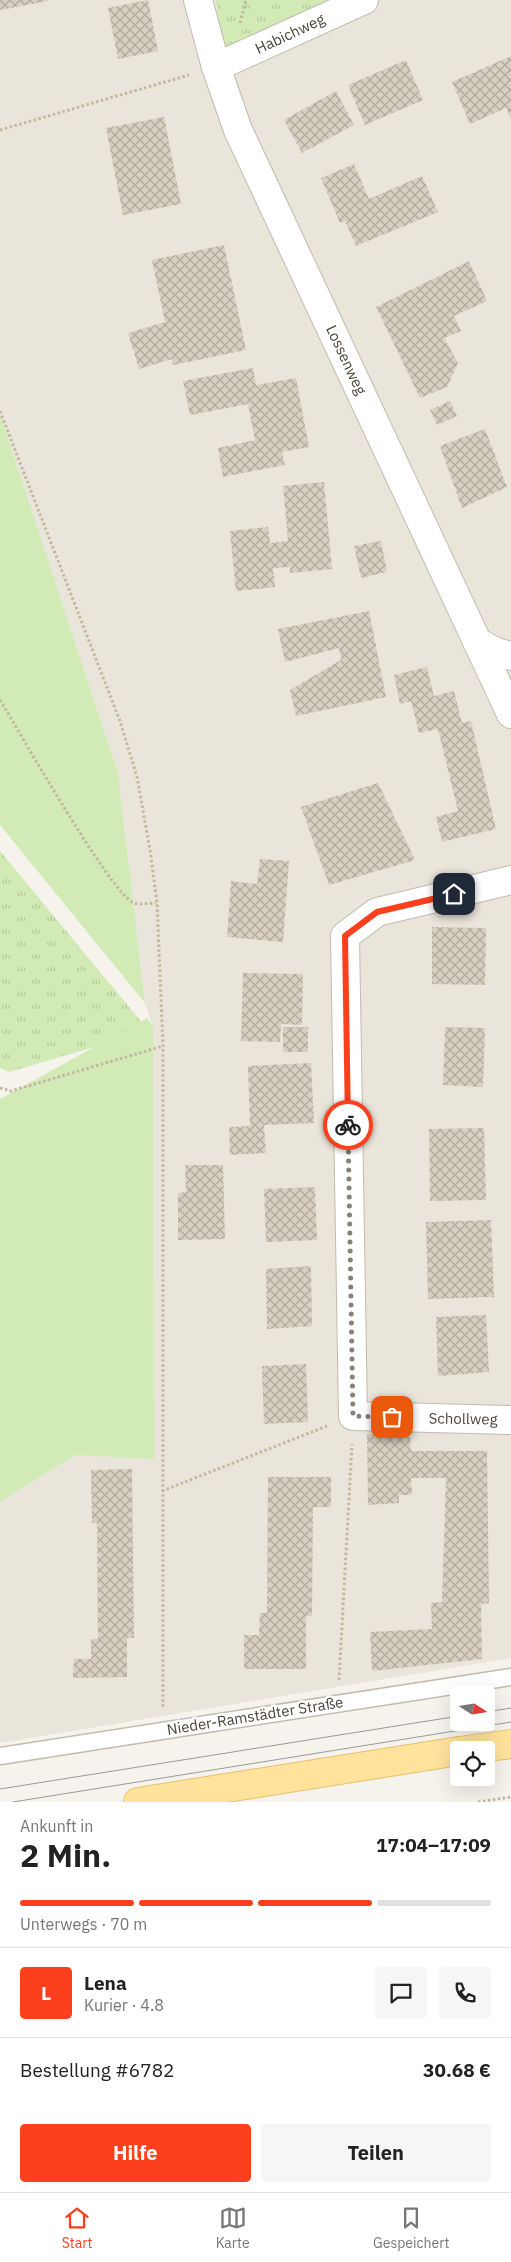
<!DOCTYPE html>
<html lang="de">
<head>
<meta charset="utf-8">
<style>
  body { margin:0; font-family:"IBM Plex Sans",sans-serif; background:#f6f6f6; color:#222; height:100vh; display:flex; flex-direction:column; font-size:19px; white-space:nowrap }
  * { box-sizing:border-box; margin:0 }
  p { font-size:16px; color:#767676 }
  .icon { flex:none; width:28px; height:28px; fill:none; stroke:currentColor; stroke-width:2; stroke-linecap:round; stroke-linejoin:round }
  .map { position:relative; height:1802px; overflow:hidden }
  .sheet { display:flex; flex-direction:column; background:#fff; flex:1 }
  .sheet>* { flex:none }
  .needle { width:32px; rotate:102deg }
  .fabs { position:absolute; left:450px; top:1686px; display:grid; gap:10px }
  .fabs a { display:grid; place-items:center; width:45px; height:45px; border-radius:5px; background:#fff; box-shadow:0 5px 20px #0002; font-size:25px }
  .pin { position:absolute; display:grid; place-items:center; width:42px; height:42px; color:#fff; margin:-21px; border-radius:10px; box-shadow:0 2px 8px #0006 }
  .courier { position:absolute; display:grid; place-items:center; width:50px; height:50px; margin:-25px; border:4px solid #fc3f1d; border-radius:50%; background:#fff; color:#222; box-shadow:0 1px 6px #0007 }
  .summary em { font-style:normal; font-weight:700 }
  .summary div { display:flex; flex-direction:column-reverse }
  .summary { display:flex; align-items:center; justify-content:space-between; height:85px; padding:0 20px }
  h1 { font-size:32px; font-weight:700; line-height:38px }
  .bar { display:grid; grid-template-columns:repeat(4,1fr); gap:8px 5px; align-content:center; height:60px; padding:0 20px }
  .bar i { height:6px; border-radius:4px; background:#e0e0e0 }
  .bar .current { background:#fc3f1d }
  .bar p { grid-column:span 4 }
  .line { display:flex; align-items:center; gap:12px; padding:0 20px; border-top:1px solid #e0e0e0 }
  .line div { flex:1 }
  .round { display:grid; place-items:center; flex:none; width:52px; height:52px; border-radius:5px; background:#f6f6f6 }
  .cta { display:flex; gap:10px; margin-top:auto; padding:10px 20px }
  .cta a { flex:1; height:58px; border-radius:5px; background:#fc3f1d; color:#fff; font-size:20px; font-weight:700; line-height:58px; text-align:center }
  .cta a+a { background:#f6f6f6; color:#222 }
  .dock { display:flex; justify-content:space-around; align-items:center; height:70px; border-top:1px solid #e0e0e0; background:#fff; font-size:14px; color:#767676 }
  .dock a { display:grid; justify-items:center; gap:2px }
  .dock .current { color:#fc3f1d }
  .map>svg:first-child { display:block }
  .residential { fill:#eae5da }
  .grass { fill:url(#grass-tufts) }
  .green { fill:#d2eab5 }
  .building { fill:url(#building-cross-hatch) }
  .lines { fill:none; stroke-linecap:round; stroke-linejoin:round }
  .lane-casing { stroke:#c2bbae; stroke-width:19 }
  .street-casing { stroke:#c2bbae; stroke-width:30 }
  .primary-casing { stroke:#e6c16a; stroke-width:30 }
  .path { stroke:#c4b79f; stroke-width:3; stroke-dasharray:2.5 2.5; stroke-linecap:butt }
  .lane { stroke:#fff; stroke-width:16 }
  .street { stroke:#fff; stroke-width:28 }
  .primary { stroke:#ffe39c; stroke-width:28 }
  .tram { stroke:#9a9a9a; stroke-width:1 }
  .done { stroke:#878178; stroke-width:5; stroke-dasharray:0 9 }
  .route { stroke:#fc3f1d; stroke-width:6 }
  .labels { text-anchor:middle; stroke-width:5; stroke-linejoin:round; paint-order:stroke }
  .street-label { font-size:15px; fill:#4b4439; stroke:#fff }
</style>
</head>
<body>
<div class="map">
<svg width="511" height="1802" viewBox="0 0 511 1802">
  <defs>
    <pattern id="grass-tufts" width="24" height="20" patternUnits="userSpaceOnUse" patternTransform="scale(1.25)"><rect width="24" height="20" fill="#d2eab5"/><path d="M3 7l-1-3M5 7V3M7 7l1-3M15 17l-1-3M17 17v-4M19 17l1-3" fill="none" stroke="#b6ca9c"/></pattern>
    <pattern id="building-cross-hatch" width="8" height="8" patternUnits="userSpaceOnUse" patternTransform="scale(1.25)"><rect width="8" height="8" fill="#d8cfc1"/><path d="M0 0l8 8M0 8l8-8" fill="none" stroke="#b1aa9e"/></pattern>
  </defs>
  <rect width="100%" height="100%" fill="#f6f3ec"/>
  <path class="residential" d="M0 0H511V1658L0 1743V1502L75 1455 154 1458 153 1026 145 1003 118 773 0 414Z"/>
  <g class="grass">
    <path d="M216 0H338L223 52Z"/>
    <path d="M0 851 149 1031 9 1072 0 1068Z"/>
  </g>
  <g class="green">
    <path d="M0 414 118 773 145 1003 0 825Z"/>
    <path d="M147 1018 153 1026 154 1459 75 1455 0 1502V1099Z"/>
  </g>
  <g class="building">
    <path d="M0 0H48V1L0 10Z"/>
    <path d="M148 0 158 51 118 59 108 8Z"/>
    <path d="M511 56V120L506 108 470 124 452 82Z"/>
    <path d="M406 60 423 100 365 125 348 85Z"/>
    <path d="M336 91 354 125 302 153 284 120Z"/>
    <path d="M164 117 181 204 123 215 106 128Z"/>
    <path d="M354 164 369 199 422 176 438 212 356 246 345 221 340 223 321 178Z"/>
    <path d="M224 245 246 350 173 365 172 359 139 369 128 333 165 322 152 260Z"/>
    <path d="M469 261 487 301 454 316 461 331 444 338 458 363 447 387 420 398 376 307Z"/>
    <path d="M253 368 256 385 296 378 309 447 282 452 285 465 223 477 218 448 255 440 248 404 190 415 183 381Z"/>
    <path d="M450 401 457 416 437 425 430 410Z"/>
    <path d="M485 429 507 487 462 508 440 446Z"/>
    <path d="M324 482 332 569 290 573V567L273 568 275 587 236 591 230 531 268 527 270 543 288 541 283 486Z"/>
    <path d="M381 541 387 572 361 578 354 546Z"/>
    <path d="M369 611 386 697 296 716 290 690 341 660 339 648 285 662 278 629Z"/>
    <path d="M427 667 434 696 454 691 462 723 471 721 496 829 442 842 436 817 458 811 438 729 419 733 411 701 400 704 394 675Z"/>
    <path d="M378 783 415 860 329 885 301 807Z"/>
    <path d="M260 859 289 861 283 942 227 937 231 881 257 884Z"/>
    <path d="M432 927 486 928 485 985 432 984Z"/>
    <path d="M243 973 303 974 302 1025 281 1024 280 1042 241 1041Z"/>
    <rect x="283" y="1027" width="25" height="25"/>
    <path d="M445 1027 485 1028 483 1087 443 1085Z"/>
    <path d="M311 1063 314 1123 264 1125 266 1153 230 1155 229 1127 250 1126 248 1066Z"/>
    <path d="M484 1128 486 1200 430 1201 429 1129Z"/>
    <path d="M185 1165H223L225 1239 178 1240V1193L186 1192Z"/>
    <path d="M315 1187 317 1240 266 1242 264 1189Z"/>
    <path d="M491 1220 494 1297 428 1299 426 1222Z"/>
    <path d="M311 1266 312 1326 267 1329 266 1269Z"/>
    <path d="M486 1315 489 1372 438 1376 436 1317Z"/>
    <path d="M306 1364 308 1422 264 1424 262 1366Z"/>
    <path d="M367 1434H410L411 1451H487L489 1603 481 1604 482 1659 372 1671 370 1632 432 1629 431 1603 442 1602 446 1478H411L412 1495H399V1503L368 1505Z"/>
    <path d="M132 1469 134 1638H127V1677L73 1678 74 1659H91V1639H98L97 1523H92L91 1470Z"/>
    <path d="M268 1477H331V1507H313L312 1616H306V1669H244V1635H259L260 1613H267Z"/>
  </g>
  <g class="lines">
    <defs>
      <path id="lane" d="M0 1756 511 1677"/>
      <g id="street">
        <path d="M198 0 216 67 238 130 511 714"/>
        <path d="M216 67 364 0"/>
        <path d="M477 642 496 652 511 656"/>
        <path d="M511 880 377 912 345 936 353 1416 511 1420"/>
      </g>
      <g id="primary">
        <path d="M466 1750 511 1744"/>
        <path d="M138 1802 459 1751"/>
      </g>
    </defs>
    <use href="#lane" class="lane-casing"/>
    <use href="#street" class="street-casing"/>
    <use href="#primary" class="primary-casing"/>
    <g class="path">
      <path d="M240 23 246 0"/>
      <path d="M0 130 189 75"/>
      <path d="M0 411 120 721 137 777 150 850 157 903 163 1046V1708"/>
      <path d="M0 700C18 729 112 896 134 903 140 905 150 903 156 903"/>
      <path d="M0 1088 11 1091 163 1046"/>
      <path d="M162 1491 327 1426"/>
      <path d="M339 1680 352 1444"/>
      <path d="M478 1802 511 1797"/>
    </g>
    <use href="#lane" class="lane"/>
    <use href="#street" class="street"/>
    <use href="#primary" class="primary"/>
    <g class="tram">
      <path d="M486 1712 511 1708"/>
      <path d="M0 1789 459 1716"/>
      <path d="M13 1802 511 1722"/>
    </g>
  </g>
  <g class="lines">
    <path class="done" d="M348 1125 353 1416 392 1417"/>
    <path class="route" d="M348 1125 345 936 377 912 454 894"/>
  </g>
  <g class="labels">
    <g class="street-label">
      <text transform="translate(290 34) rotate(-25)" y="5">Habichweg</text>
      <text transform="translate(346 360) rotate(65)" y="5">Lossenweg</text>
      <text transform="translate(463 1419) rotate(1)" y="5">Schollweg</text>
      <text transform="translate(255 1716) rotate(-9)" y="5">Nieder-Ramstädter Straße</text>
    </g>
  </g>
</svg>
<div class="fabs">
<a><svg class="needle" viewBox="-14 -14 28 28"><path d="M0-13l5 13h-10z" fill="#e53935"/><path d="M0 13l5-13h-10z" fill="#767676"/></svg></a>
<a><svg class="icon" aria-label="locate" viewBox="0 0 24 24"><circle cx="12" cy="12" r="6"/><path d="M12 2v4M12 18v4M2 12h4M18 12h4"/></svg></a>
</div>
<div class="pin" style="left:392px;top:1417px;background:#ea580c"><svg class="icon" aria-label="bag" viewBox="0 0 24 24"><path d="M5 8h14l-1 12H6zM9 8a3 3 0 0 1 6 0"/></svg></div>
<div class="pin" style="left:454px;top:894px;background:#1f2937"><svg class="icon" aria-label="home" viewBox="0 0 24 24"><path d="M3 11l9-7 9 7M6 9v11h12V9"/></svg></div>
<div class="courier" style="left:348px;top:1125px"><svg class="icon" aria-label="bike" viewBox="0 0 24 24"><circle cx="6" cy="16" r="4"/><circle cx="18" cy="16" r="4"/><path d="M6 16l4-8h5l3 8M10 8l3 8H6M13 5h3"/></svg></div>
</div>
<section class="sheet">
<div class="summary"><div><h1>2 Min.</h1><p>Ankunft in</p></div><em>17:04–17:09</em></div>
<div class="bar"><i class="current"></i><i class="current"></i><i class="current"></i><i></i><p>Unterwegs · 70 m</p></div>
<div class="line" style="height:90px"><b class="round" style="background:#fc3f1d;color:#fff">L</b><div><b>Lena</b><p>Kurier · 4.8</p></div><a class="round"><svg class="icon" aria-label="chat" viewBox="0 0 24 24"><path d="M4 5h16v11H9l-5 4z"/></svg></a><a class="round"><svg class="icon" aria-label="phone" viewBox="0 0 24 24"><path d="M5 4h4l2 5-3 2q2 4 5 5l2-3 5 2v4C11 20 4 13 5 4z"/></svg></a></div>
<div class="line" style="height:65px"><div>Bestellung #6782</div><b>30.68 €</b></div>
<div class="cta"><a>Hilfe</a><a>Teilen</a></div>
</section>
<nav class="dock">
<a class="current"><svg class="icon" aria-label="home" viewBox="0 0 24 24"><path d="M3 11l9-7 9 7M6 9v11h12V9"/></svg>Start</a>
<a><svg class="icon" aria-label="map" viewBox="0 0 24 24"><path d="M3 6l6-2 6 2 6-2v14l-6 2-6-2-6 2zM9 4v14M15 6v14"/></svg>Karte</a>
<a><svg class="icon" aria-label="saved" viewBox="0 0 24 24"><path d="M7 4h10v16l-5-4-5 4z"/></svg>Gespeichert</a>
</nav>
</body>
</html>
